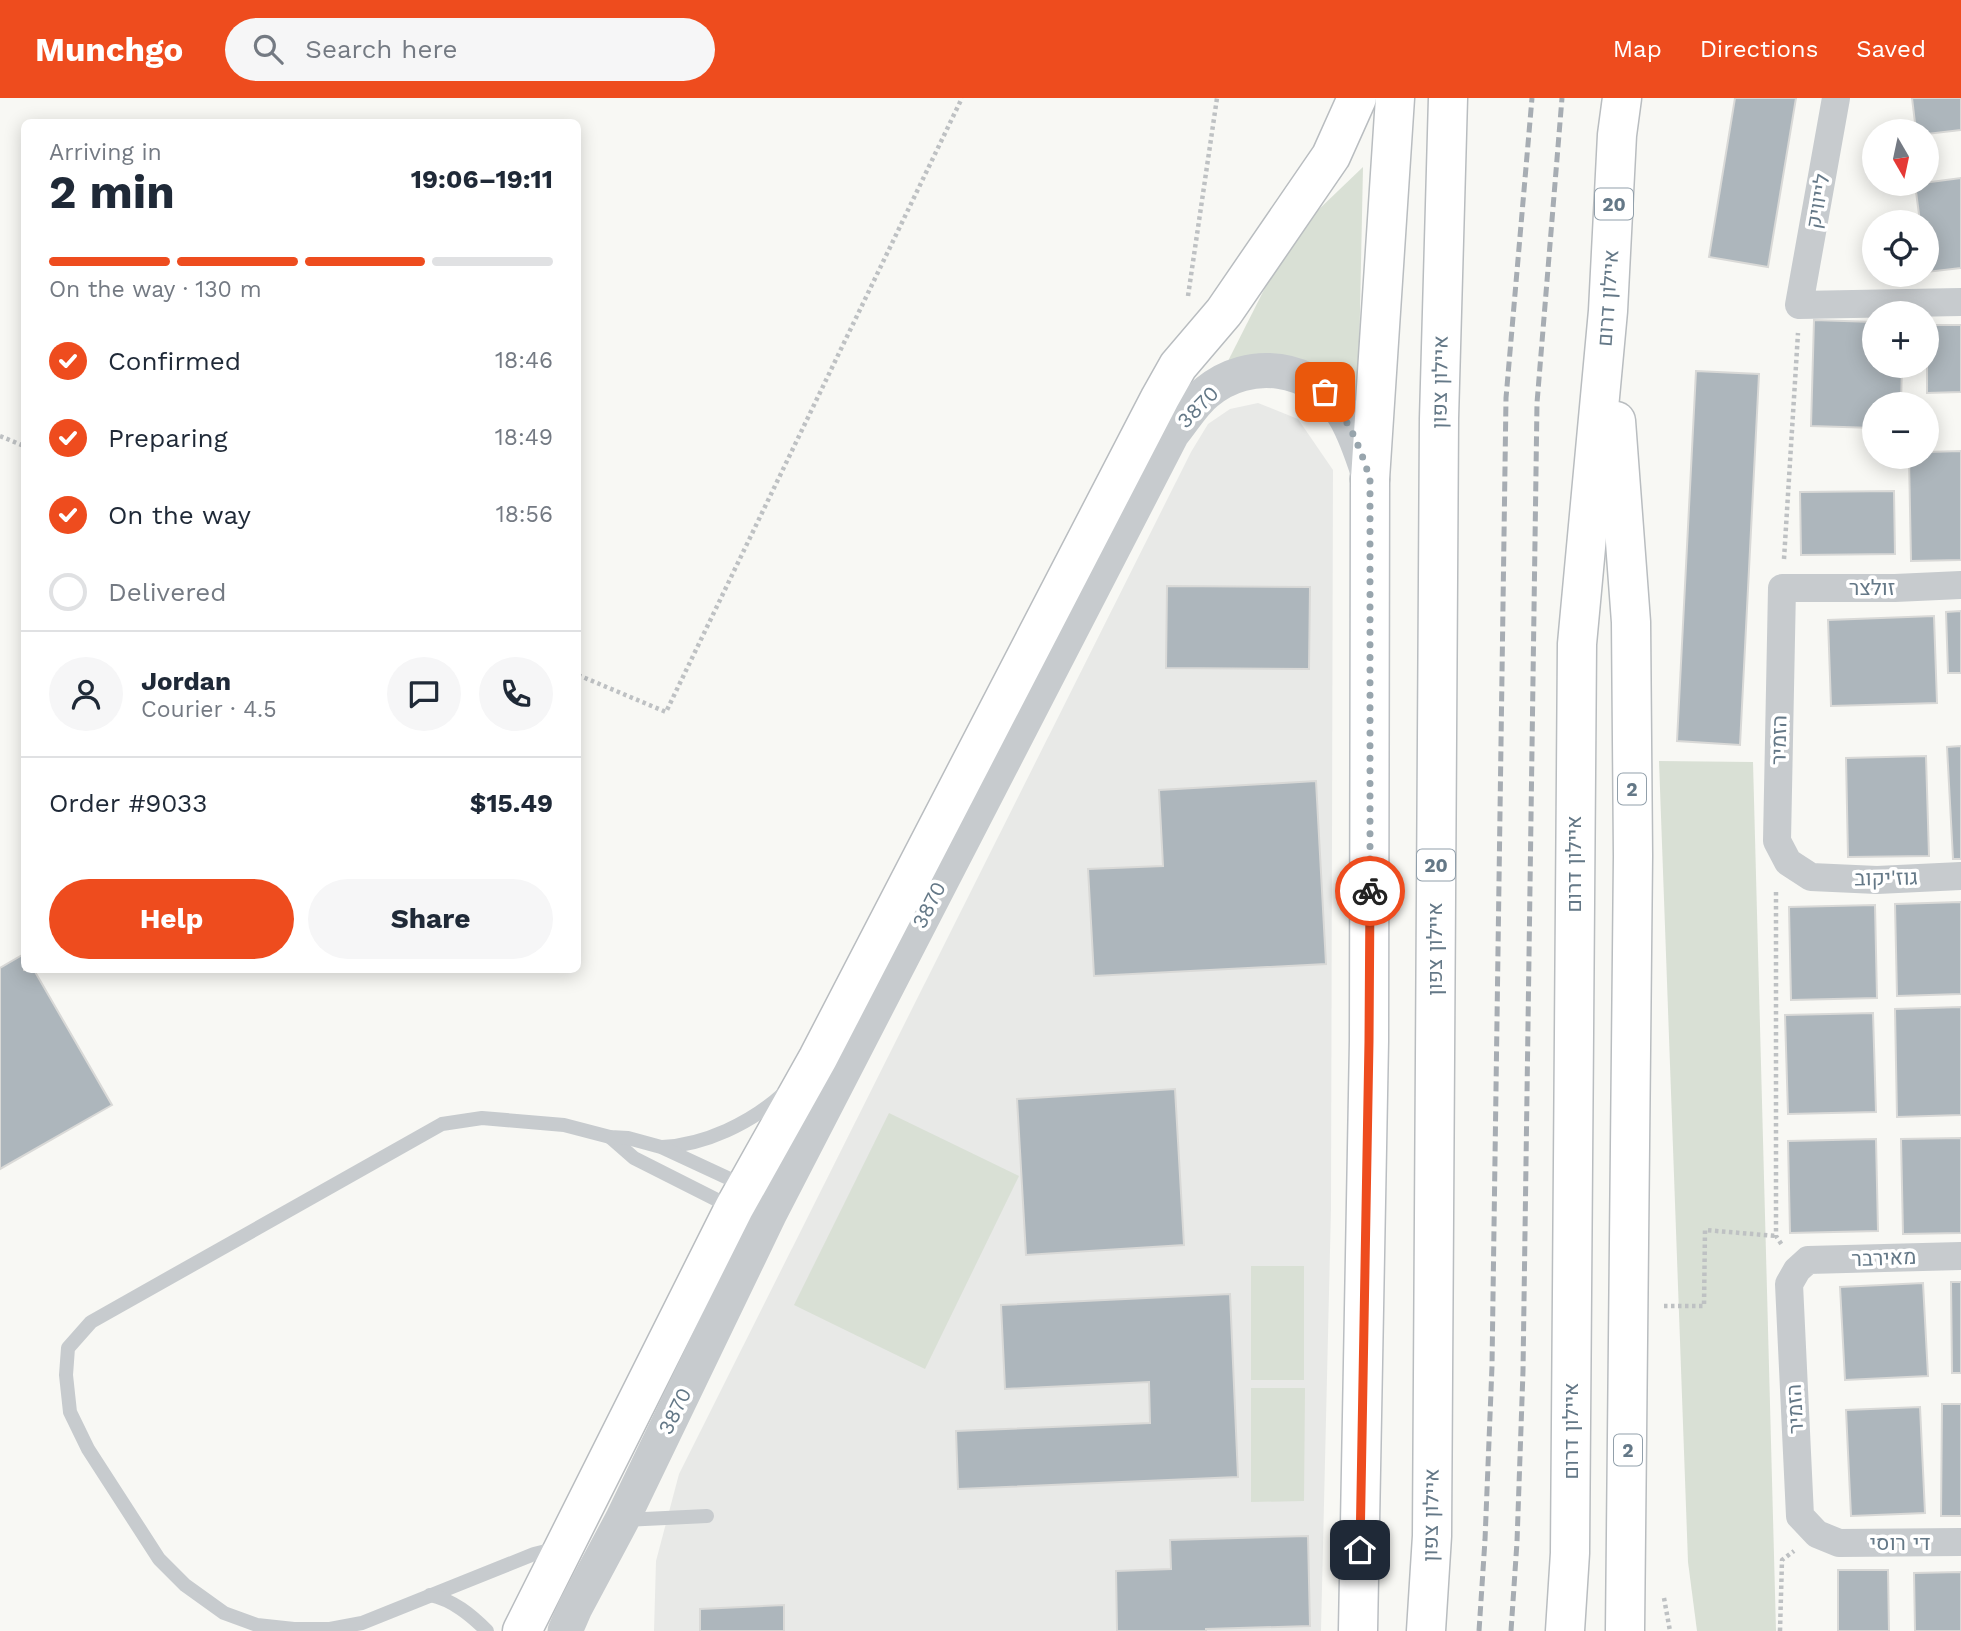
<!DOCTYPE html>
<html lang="en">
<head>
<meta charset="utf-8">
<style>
  body { margin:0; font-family:"Work Sans",Heebo,sans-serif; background:#f6f6f7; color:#1f2937; height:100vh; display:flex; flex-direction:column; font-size:26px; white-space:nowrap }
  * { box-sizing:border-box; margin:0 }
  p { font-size:23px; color:#747a83 }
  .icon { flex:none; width:38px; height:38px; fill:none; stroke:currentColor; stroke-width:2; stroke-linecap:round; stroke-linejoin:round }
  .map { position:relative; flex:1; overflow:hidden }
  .sheet { position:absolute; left:21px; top:21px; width:560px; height:854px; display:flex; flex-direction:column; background:#fff; border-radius:10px; box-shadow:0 4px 18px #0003 }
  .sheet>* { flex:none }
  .needle { width:46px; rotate:171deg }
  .tools { position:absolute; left:1862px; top:21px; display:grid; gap:14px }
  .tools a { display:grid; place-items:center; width:77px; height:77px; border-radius:50%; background:#fff; box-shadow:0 4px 18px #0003; font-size:35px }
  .pin { position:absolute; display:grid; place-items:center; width:60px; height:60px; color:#fff; margin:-30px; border-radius:14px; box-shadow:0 4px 10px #0006 }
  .courier { position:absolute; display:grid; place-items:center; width:70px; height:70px; margin:-35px; border:5px solid #ee4c1e; border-radius:50%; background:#fff; color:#222; box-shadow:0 2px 9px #0007 }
  .head em { font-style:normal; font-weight:700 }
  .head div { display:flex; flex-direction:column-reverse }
  .head { display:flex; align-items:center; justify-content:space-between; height:119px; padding:0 28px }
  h1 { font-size:46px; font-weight:700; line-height:52px }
  .bar { display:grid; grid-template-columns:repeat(4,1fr); gap:10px 7px; align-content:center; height:84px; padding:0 28px }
  .bar i { height:9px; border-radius:5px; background:#e0e1e3 }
  .bar .active { background:#ee4c1e }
  .bar p { grid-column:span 4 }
  .line { display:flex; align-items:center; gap:18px; padding:0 28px; border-top:2px solid #e0e1e3 }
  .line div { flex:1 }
  .round { display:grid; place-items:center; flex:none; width:74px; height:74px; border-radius:37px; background:#f6f6f7 }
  ol { padding:0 28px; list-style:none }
  li { display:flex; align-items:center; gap:21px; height:77px }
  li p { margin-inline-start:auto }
  li .icon { padding:7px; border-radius:50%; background:#ee4c1e; color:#fff; stroke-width:4 }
  li:last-child { color:#747a83 }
  li i { width:38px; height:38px; border:4px solid #e0e1e3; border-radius:50% }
  .action { display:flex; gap:14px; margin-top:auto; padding:14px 28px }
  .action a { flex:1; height:80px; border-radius:42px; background:#ee4c1e; color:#fff; font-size:28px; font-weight:700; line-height:80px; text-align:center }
  .action a+a { background:#f6f6f7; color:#1f2937 }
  header { display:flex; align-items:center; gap:42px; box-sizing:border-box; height:98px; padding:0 35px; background:#ee4c1e; color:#fff }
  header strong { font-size:33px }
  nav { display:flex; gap:38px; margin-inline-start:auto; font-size:24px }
  .search { width:490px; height:63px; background:#f6f6f7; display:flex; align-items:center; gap:18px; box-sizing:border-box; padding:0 24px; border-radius:38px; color:#747a83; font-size:26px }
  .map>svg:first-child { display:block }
  .built { fill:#e8e9e7 }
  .green { fill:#d9e0d5 }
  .building { fill:#adb6bc; stroke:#d9d9d7; stroke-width:2 }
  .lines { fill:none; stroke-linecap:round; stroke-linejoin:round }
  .primary-casing { stroke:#babec2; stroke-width:41 }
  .motorway-casing { stroke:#b9bdc0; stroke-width:41 }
  .path { stroke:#bec1c3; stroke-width:4.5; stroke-dasharray:3.5 3.5; stroke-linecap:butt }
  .service { stroke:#c7cbce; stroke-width:14 }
  .minor { stroke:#c7cbce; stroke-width:28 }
  .tertiary { stroke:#c7cbce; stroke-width:35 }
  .primary { stroke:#fff; stroke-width:38 }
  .motorway { stroke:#fff; stroke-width:38 }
  .rail { stroke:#a7adb3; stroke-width:5; stroke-dasharray:10 5; stroke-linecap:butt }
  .done { stroke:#98a5ad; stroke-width:7; stroke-dasharray:0 12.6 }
  .route { stroke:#ee4c1e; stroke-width:9 }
  .labels { text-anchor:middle; stroke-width:7; stroke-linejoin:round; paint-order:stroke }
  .shield { fill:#fff; stroke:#92a0ab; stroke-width:2 }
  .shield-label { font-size:19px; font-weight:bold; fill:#647887 }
  .street-label { font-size:21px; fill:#647887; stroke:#fff }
</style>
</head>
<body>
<header>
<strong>Munchgo</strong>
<div class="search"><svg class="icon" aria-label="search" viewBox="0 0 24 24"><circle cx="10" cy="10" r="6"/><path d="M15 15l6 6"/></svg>Search here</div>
<nav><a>Map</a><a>Directions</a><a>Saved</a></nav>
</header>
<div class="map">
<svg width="1961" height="1533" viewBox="0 0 1961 1533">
  <rect width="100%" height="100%" fill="#f8f8f4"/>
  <path class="built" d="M1258 305 1298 321 1333 372 1331 1111 1321 1533H654L656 1463 679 1376 1191 354 1208 326 1230 311Z"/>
  <g class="green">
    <path d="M1363 69 1358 309 1228 263 1271 178 1315 115Z"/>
    <path d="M1659 663 1753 664 1776 1533H1697L1688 1464Z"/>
    <path d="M889 1015 1019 1078 925 1271 794 1207Z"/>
    <rect x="1251" y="1168" width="53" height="114"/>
    <path d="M1251 1290H1305L1304 1403 1251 1404Z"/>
  </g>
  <g class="building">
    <path d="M1735 0H1796L1768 169 1709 159Z"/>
    <path d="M1912 0H1961V32L1927 36V33H1916Z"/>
    <path d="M1961 80V170L1927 174V124H1920L1915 86Z"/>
    <path d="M1814 222 1874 224V268H1902L1901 306H1874V330L1811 328Z"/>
    <path d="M1927 227H1961V294L1927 295Z"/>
    <path d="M1696 273 1759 276 1740 647 1677 643Z"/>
    <path d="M1961 353V462L1911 463 1909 359H1927V354Z"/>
    <path d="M1894 393 1895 456 1801 457 1800 394Z"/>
    <path d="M1167 488 1310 489 1309 571 1166 570Z"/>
    <path d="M1961 513V575H1948L1946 514Z"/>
    <path d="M1934 518 1937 605 1831 608 1828 522Z"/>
    <path d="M1961 648V761H1953L1947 649Z"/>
    <path d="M1926 658 1929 758 1848 759 1846 660Z"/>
    <path d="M1316 683 1326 866 1094 878 1088 771 1163 768 1159 692Z"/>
    <path d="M1961 804V896L1897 898 1895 806Z"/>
    <path d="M1875 807 1877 900 1791 902 1789 809Z"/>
    <path d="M24 856V872H34L112 1007 0 1071V870Z"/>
    <path d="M1961 909V1017L1897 1019 1895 911Z"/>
    <path d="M1873 915 1876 1014 1788 1016 1785 917Z"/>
    <path d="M1175 991 1184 1147 1026 1157 1017 1001Z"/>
    <path d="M1961 1040V1135L1903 1136 1901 1041Z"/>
    <path d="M1876 1041 1878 1133 1790 1135 1788 1043Z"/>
    <path d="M1951 1184H1961V1275H1952Z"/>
    <path d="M1923 1185 1928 1278 1845 1282 1840 1189Z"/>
    <path d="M1230 1196 1238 1379 958 1391 956 1333 1150 1325 1149 1284 1005 1291 1001 1207Z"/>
    <path d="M1942 1306H1961V1418H1941Z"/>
    <path d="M1920 1309 1925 1415 1851 1418 1846 1312Z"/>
    <path d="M1308 1438 1310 1528 1206 1531V1533H1117L1116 1473 1171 1471 1170 1442Z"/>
    <path d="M1838 1472H1888L1889 1533H1838Z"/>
    <path d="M1961 1474V1533H1915L1914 1475Z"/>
    <path d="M784 1507V1533H700V1511Z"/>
  </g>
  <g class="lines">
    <defs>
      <path id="primary" d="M1358 1533 1369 943 1370 381"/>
      <g id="motorway">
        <path d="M1616 323 1631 524 1633 758 1625 1533"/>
        <path d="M1370 381 1395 0"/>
        <path d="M522 1533 734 1110 818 960 1160 300 1178 268 1224 214 1331 58 1357 0"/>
        <path d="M1426 1533 1432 1438 1439 321 1448 0"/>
        <path d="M1565 1533 1570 1455 1577 546 1608 213 1617 37 1622 0"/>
      </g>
    </defs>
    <use href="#primary" class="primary-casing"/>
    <use href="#motorway" class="motorway-casing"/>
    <g class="path">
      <path d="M1188 198 1217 0"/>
      <path d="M0 338 24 348"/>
      <path d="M1784 461 1798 235"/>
      <path d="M578 577 666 614 962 0"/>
      <path d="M1776 794V1138L1782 1147"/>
      <path d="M1664 1208H1704L1705 1132 1776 1138"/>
      <path d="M1664 1500 1670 1533"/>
      <path d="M1780 1533 1782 1462 1794 1453"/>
    </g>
    <g class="service">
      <path d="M610 1039 634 1060 733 1110"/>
      <path d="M662 1049C705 1047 751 1025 783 996"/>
      <path d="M624 1422 707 1418"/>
      <path d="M558 1450 534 1456 362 1525 330 1531H294L257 1527 224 1515 185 1487 159 1461 88 1351 70 1314 66 1277 68 1250 91 1224 442 1026 482 1020 564 1027 610 1039 628 1040 661 1049 745 1088"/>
      <path d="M430 1497C453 1502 471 1517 487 1533"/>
    </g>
    <g class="minor">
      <path d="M1836 0 1799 207 1961 204"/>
      <path d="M1961 487 1895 490H1782L1777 743 1788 764 1811 779 1877 782 1961 778"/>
      <path d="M1961 1158 1808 1162 1797 1172 1789 1186 1800 1418 1817 1436 1839 1445 1961 1444"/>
    </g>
    <path class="tertiary" d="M565 1533 575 1510 622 1422 770 1115 1172 336C1183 323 1193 305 1207 294 1249 259 1313 267 1343 315 1356 335 1362 358 1370 380"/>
    <use href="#primary" class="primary"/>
    <use href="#motorway" class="motorway"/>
    <g class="rail">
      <path d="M1479 1533 1485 1442 1492 1268 1506 300 1532 0"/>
      <path d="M1511 1533 1517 1444 1523 1273 1537 305 1562 0"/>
    </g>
  </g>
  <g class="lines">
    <path class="done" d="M1325 294C1349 322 1359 346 1370 381V793"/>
    <path class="route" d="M1360 1452 1369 943 1370 793"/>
  </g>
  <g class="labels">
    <g class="shield">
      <rect x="1595" y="90.5" width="38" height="31" rx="5"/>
      <rect x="1618" y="675.5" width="28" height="31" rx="5"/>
      <rect x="1417" y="751.5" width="38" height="31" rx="5"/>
      <rect x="1614" y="1336.5" width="28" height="31" rx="5"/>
    </g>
    <g class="shield-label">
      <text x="1614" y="113">20</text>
      <text x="1632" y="698">2</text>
      <text x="1436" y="774">20</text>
      <text x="1628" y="1359">2</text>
    </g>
    <g class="street-label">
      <text transform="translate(1818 103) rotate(-80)" y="7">לייוויק</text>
      <text transform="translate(1608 200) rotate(-86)" y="7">איילון דרום</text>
      <text transform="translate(1440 284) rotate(-89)" y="7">איילון צפון</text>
      <text transform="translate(1198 309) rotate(-46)" y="7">3870</text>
      <text x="1872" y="497">זולצר</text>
      <text transform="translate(1779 642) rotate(-89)" y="7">הזמיר</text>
      <text transform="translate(1574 766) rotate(-90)" y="7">איילון דרום</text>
      <text transform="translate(1886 780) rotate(-1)" y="7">גוז'יקוב</text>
      <text transform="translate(929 807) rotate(-63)" y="7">3870</text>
      <text transform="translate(1435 851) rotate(-90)" y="7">איילון צפון</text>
      <text transform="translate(1884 1160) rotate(-2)" y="7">מאירבר</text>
      <text transform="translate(1795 1311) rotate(-93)" y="7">הזמיר</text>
      <text transform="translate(675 1313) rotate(-64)" y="7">3870</text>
      <text transform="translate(1571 1333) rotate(-90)" y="7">איילון דרום</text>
      <text transform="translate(1431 1417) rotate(-89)" y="7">איילון צפון</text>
      <text x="1900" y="1452">די רוסי</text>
    </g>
  </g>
</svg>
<div class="tools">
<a><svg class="needle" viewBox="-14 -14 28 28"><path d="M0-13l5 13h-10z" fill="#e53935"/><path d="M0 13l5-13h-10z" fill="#747a83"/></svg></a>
<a><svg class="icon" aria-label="locate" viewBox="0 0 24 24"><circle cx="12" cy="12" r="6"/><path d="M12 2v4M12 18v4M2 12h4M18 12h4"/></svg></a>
<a>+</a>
<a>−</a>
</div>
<div class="pin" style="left:1325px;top:294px;background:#ea580c"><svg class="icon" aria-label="bag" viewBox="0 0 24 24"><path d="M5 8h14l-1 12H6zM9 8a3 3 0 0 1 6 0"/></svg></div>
<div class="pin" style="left:1360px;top:1452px;background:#1f2937"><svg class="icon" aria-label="home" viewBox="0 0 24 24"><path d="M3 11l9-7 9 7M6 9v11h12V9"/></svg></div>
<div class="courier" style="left:1370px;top:793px"><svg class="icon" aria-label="bike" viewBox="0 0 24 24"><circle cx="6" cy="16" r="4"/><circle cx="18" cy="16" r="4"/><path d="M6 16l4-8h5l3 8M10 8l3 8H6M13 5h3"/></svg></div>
<section class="sheet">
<div class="head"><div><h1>2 min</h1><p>Arriving in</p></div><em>19:06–19:11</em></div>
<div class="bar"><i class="active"></i><i class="active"></i><i class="active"></i><i></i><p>On the way · 130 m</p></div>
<ol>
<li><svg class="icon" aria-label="check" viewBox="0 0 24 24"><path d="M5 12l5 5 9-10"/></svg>Confirmed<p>18:46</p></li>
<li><svg class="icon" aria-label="check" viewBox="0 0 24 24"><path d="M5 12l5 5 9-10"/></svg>Preparing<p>18:49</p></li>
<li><svg class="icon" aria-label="check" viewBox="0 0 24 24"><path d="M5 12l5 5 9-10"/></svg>On the way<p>18:56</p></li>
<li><i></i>Delivered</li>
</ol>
<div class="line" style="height:126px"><a class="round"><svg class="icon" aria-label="person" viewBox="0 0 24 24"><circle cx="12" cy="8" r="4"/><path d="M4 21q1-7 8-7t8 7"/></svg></a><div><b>Jordan</b><p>Courier · 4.5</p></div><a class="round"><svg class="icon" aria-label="chat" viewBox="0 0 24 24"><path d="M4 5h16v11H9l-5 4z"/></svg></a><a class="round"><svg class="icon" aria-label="phone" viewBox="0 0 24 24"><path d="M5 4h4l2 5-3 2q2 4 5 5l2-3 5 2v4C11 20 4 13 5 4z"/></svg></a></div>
<div class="line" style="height:91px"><div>Order #9033</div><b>$15.49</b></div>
<div class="action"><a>Help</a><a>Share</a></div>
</section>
</div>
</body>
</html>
